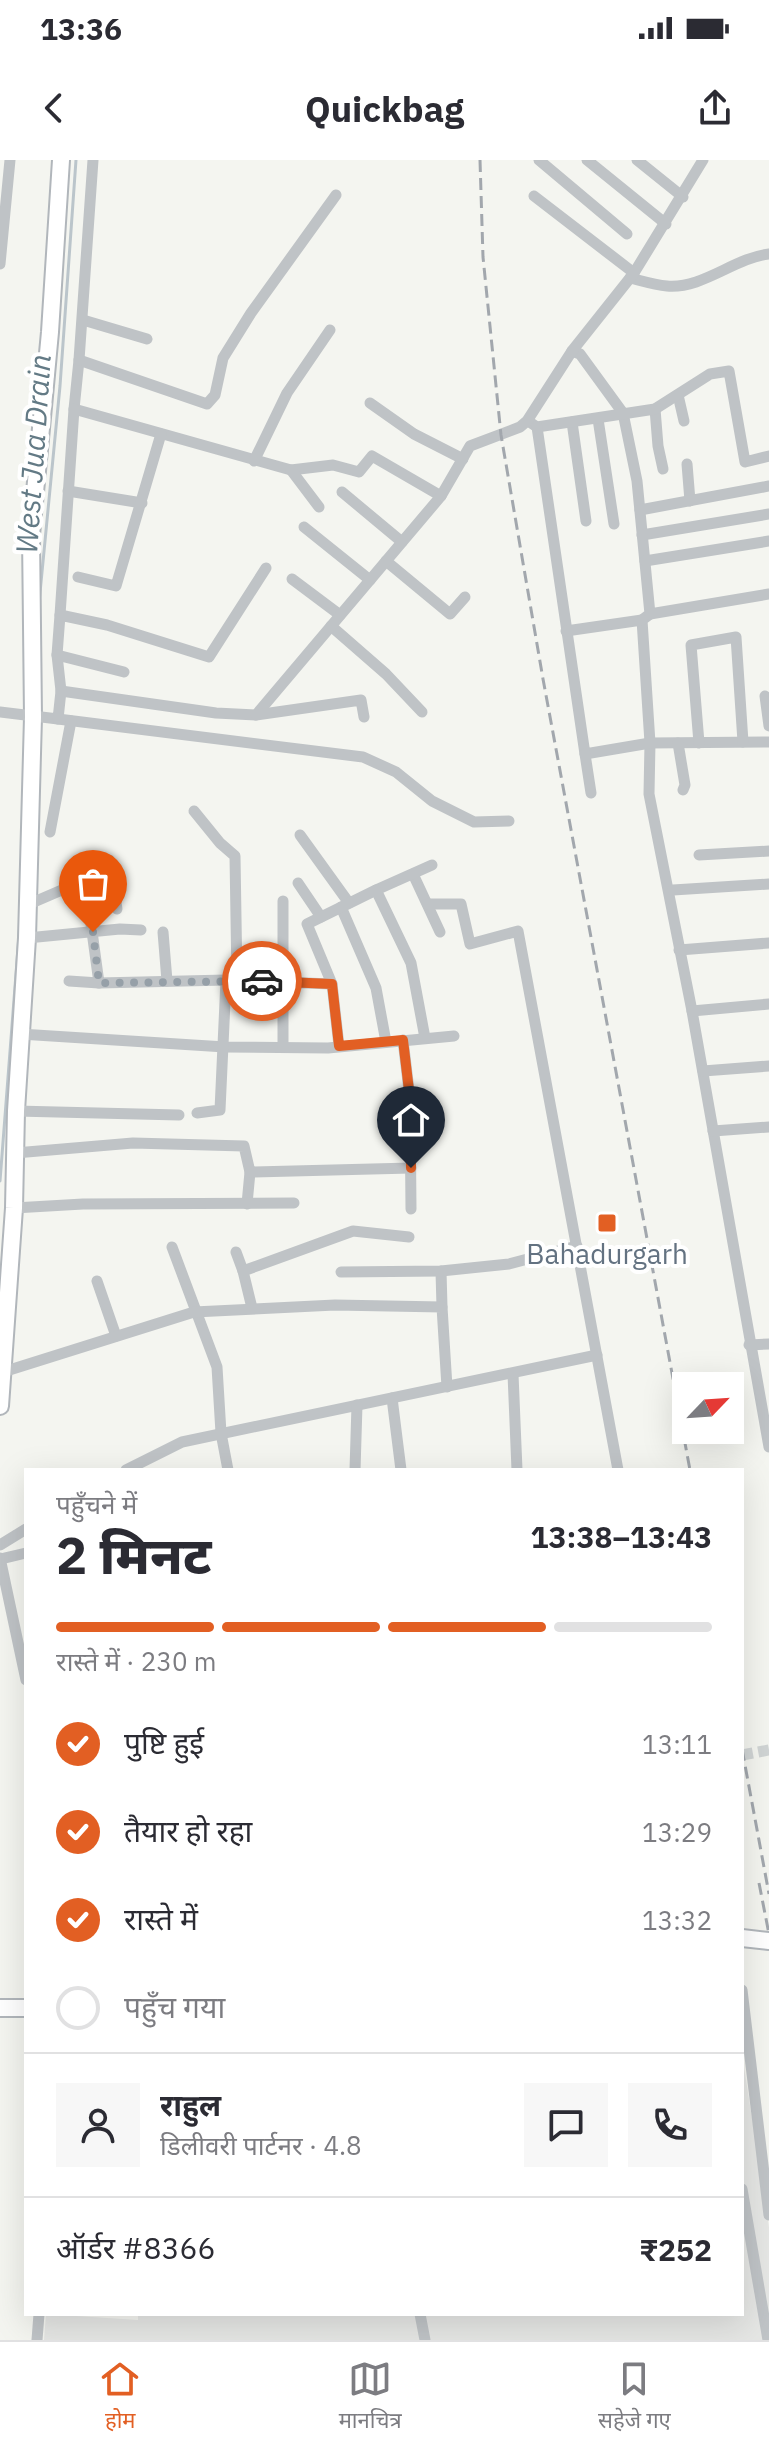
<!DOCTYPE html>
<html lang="hi">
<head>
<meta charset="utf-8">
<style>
  body { margin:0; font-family:"IBM Plex Sans","Noto Sans Devanagari",sans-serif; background:#f7f7f7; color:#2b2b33; height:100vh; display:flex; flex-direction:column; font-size:30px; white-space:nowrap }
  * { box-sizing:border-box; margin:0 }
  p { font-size:26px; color:#7c7c81 }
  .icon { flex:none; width:44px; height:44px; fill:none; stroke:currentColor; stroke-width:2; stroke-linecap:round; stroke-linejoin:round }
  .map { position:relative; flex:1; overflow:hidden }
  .drawer { position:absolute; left:24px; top:1308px; width:720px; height:848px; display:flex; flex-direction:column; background:#fff; border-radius:0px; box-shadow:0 8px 32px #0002 }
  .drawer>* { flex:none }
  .needle { width:52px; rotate:65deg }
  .tools { position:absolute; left:672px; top:1212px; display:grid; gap:16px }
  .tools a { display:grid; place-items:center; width:72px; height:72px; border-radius:0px; background:#fff; box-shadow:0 8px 32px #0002; font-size:40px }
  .pin { position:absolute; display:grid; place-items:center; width:68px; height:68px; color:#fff; margin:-82px -34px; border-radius:50% 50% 50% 0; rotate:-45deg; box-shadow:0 0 8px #0007 }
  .pin .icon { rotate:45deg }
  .courier { position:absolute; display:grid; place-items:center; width:80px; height:80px; margin:-40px; border:6px solid #e25f23; border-radius:50%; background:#fff; color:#222; box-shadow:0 2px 10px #0007 }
  .summary em { font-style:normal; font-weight:800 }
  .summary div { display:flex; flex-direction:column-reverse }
  .summary { display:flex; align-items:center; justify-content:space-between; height:136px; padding:0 32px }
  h1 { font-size:52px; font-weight:800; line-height:60px }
  .bar { display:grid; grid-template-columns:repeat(4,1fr); gap:12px 8px; align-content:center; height:96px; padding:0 32px }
  .bar i { height:10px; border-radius:6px; background:#e1e1e2 }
  .bar .active { background:#e25f23 }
  .bar p { grid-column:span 4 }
  .line { display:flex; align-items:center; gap:20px; padding:0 32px; border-top:2px solid #e1e1e2 }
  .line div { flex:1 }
  .round { display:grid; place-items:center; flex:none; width:84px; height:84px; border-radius:0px; background:#f7f7f7 }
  ol { padding:0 32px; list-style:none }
  li { display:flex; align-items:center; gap:24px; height:88px }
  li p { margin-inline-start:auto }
  li .icon { padding:8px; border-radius:50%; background:#e25f23; color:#fff; stroke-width:4 }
  li:last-child { color:#7c7c81 }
  li i { width:44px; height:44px; border:4px solid #e1e1e2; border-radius:50% }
  .status { display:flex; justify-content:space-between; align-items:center; height:56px; padding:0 40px; background:#fff; direction:ltr }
  .status svg { height:22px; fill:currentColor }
  header { display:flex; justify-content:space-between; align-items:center; height:104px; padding:0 32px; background:#fff; font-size:36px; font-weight:800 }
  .menu { display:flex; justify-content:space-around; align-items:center; height:112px; border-top:2px solid #e1e1e2; background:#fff; font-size:22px; color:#7c7c81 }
  .menu a { display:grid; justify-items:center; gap:4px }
  .menu .active { color:#e25f23 }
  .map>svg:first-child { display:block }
  .built { fill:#e5e6e4 }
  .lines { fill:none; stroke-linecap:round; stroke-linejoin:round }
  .stream { stroke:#bbc5cb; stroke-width:3 }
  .street-tunnel { stroke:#d0d4d4; stroke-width:11; stroke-dasharray:11 5.5; stroke-linecap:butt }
  .secondary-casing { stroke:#b1b6bb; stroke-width:20 }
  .street { stroke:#bfc3c6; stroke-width:11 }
  .secondary { stroke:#fff; stroke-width:16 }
  .rail { stroke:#a2a7ad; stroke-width:3; stroke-dasharray:12 6; stroke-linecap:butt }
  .done { stroke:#96a0a8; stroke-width:8; stroke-dasharray:0 14.4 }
  .route { stroke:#e25f23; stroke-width:10 }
  .poi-dot { fill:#e25f23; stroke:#fff; stroke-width:3 }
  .labels { text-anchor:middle; stroke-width:8; stroke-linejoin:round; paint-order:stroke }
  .poi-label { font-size:28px; fill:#637281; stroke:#fff }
  .water-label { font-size:30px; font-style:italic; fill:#637a85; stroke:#fff }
</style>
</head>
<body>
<div class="status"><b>13:36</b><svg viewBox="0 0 49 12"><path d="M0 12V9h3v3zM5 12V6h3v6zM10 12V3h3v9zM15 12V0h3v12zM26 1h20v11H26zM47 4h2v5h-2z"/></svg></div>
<header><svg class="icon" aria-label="back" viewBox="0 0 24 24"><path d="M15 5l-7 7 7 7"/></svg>Quickbag<svg class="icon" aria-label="share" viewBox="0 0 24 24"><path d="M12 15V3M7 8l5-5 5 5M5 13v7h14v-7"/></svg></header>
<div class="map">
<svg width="769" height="2180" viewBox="0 0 769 2180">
  <rect width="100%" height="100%" fill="#f4f5f0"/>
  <path class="built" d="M742 1894 769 2067V2180H44L46 2154 138 2160V2154H742Z"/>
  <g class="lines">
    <g class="stream">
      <path d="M39 443 60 226 76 0"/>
      <path d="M0 1021 20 762"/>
    </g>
    <path class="street-tunnel" d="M742 1595 769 1590"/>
    <defs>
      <g id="secondary">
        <path d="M0 1246 14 1048 16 951 27 778 33 557 31 375 50 172 61 0"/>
        <path d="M742 1778 769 1781"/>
        <path d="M0 1848H26"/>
      </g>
    </defs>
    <use href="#secondary" class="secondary-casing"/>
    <g class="street">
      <path d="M539 0 627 74"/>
      <path d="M587 0 666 64"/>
      <path d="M637 0 683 37"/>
      <path d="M336 35 251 153 223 198 215 235 207 244 79 200 74 249 291 310 333 305 359 312 372 296 441 336"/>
      <path d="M534 36 634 113"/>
      <path d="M0 104 10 0"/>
      <path d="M630 118C642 121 655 125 667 126 703 129 734 98 769 94"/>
      <path d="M83 160 147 179"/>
      <path d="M572 191 580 194 623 253 637 321 650 454 642 460 650 583 649 634 692 851 769 1287"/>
      <path d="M79 200 93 0"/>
      <path d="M678 235 684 261"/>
      <path d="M370 243 414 274 463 299"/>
      <path d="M655 249 658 286 663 309"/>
      <path d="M598 259 614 364"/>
      <path d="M572 262 586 361"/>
      <path d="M531 263 537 267 655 249 710 214 729 211 745 302 769 296"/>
      <path d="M537 267 585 594 650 583 769 582"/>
      <path d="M254 301 287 233 330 170"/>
      <path d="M687 304 690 341"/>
      <path d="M291 310 319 347"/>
      <path d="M68 331 142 343"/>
      <path d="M342 332 402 382"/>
      <path d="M640 350 769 326"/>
      <path d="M304 367 370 420"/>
      <path d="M642 375 769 354"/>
      <path d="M386 401 450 454 465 437"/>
      <path d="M645 401 769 381"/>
      <path d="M78 417 116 426 161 274"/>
      <path d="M292 419 340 455"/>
      <path d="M650 454 769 434"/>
      <path d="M60 455 74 249"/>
      <path d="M331 466 386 514 422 552"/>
      <path d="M566 471 642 460"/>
      <path d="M57 495 60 455 107 465 209 497 266 408"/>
      <path d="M61 531 216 553 256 555 441 336 470 286 520 267 527 261 572 191 634 113 703 0"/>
      <path d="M765 536 769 566"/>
      <path d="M0 552 58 559 61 531 57 495 124 512"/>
      <path d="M256 555 361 540 364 557"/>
      <path d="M58 559 363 597 396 612 432 641 474 662 509 661"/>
      <path d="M678 583 685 625 683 630"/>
      <path d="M699 583 691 485 736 477 743 582"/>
      <path d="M585 594 591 633"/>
      <path d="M194 651 220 683 235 696 237 820"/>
      <path d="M50 672 71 561"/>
      <path d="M300 675 349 743"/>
      <path d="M699 695 769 691"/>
      <path d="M413 714 440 772"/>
      <path d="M85 720 87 714 109 700 117 749"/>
      <path d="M298 723 321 757"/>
      <path d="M376 730 432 705"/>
      <path d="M673 730 769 724"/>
      <path d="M428 744H461L470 784 518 771 618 1310"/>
      <path d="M27 745 85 720 99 823 226 820 332 824"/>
      <path d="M341 747 376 828 386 882"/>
      <path d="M163 772 167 821"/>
      <path d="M27 778 120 769 141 770"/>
      <path d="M679 790 769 783"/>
      <path d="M69 821 99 823"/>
      <path d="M692 851 769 844"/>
      <path d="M20 874 225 887 328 888 454 876"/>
      <path d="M403 880 410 939 411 1049"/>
      <path d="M339 886 332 824 307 764 376 730 411 803 425 878"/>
      <path d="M283 887V741"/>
      <path d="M703 911 769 906"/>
      <path d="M16 951 179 955"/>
      <path d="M197 953 220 950 226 820"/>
      <path d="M713 971 769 967"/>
      <path d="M15 993 133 983 244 986 250 1012 247 1044"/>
      <path d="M250 1012 411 1008"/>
      <path d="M14 1048 83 1044 294 1043"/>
      <path d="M172 1087 217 1207 221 1273 228 1310"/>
      <path d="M236 1092 243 1111"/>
      <path d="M441 1111 442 1147"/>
      <path d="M341 1112 441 1111 509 1104 577 1086"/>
      <path d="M97 1121 116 1176"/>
      <path d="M252 1148 243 1111 353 1071 409 1077"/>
      <path d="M749 1185 769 1184"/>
      <path d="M3 1212 194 1152 335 1145 442 1147 447 1227"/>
      <path d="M513 1214 517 1310"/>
      <path d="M392 1238 401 1310"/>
      <path d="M126 1310 182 1282 597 1195"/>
      <path d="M355 1310 357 1245"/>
      <path d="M0 1385 26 1369"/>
      <path d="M0 1398 26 1520"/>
      <path d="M1 1399 26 1393"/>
      <path d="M742 1830 769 2055"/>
      <path d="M742 2029 768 2180"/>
      <path d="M420 2154 425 2180"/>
      <path d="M37 2180 39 2154"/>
    </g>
    <use href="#secondary" class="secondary"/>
    <g class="rail">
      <path d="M480 0 483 97 501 275 543 519 690 1310"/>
      <path d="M742 1589 769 1734"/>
      <path d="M759 1723 769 1774"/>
    </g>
  </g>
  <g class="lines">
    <path class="done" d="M93 772 99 823 262 821"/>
    <path class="route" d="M262 821 332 824 339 886 403 880 410 939 411 1008"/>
  </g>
  <rect class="poi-dot" x="597" y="1053" width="20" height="20" rx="4"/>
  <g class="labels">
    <g class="poi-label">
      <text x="607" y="1104">Bahadurgarh</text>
    </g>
    <g class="water-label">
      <text transform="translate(34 294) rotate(-86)" y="10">West Jua Drain</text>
    </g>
  </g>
</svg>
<div class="tools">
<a><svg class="needle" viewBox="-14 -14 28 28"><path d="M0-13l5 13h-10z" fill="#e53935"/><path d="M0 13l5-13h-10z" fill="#7c7c81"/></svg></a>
</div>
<div class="pin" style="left:93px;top:772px;background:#ea580c"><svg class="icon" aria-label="bag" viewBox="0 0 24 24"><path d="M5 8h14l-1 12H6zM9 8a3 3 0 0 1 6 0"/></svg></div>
<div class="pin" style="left:411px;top:1008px;background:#1f2937"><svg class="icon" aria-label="home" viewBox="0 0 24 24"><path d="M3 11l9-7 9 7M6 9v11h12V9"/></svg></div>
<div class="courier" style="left:262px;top:821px"><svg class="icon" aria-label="car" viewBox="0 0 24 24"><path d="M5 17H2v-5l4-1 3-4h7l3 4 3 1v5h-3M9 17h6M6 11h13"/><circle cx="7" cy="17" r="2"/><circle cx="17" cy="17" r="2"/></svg></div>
<section class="drawer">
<div class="summary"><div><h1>2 मिनट</h1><p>पहुँचने में</p></div><em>13:38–13:43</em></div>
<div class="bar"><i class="active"></i><i class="active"></i><i class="active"></i><i></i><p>रास्ते में · 230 m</p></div>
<ol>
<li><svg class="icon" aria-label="check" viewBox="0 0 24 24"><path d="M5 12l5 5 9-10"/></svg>पुष्टि हुई<p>13:11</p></li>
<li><svg class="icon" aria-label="check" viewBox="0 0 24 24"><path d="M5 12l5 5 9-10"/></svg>तैयार हो रहा<p>13:29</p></li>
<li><svg class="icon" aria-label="check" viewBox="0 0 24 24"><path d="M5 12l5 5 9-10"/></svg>रास्ते में<p>13:32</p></li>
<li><i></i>पहुँच गया</li>
</ol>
<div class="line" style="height:144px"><a class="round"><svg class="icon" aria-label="person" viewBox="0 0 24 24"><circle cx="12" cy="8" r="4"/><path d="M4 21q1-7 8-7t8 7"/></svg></a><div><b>राहुल</b><p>डिलीवरी पार्टनर · 4.8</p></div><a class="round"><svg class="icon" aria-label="chat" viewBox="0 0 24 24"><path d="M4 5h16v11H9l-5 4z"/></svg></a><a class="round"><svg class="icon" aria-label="phone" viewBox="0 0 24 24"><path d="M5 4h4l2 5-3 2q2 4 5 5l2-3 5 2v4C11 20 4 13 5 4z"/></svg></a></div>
<div class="line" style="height:104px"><div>ऑर्डर #8366</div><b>₹252</b></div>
</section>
</div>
<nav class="menu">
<a class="active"><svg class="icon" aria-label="home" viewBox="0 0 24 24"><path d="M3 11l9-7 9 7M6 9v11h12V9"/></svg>होम</a>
<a><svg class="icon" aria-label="map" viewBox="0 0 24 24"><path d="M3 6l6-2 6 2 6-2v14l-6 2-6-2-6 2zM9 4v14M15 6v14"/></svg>मानचित्र</a>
<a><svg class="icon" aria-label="saved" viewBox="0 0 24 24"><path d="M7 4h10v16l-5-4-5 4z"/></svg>सहेजे गए</a>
</nav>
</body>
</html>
